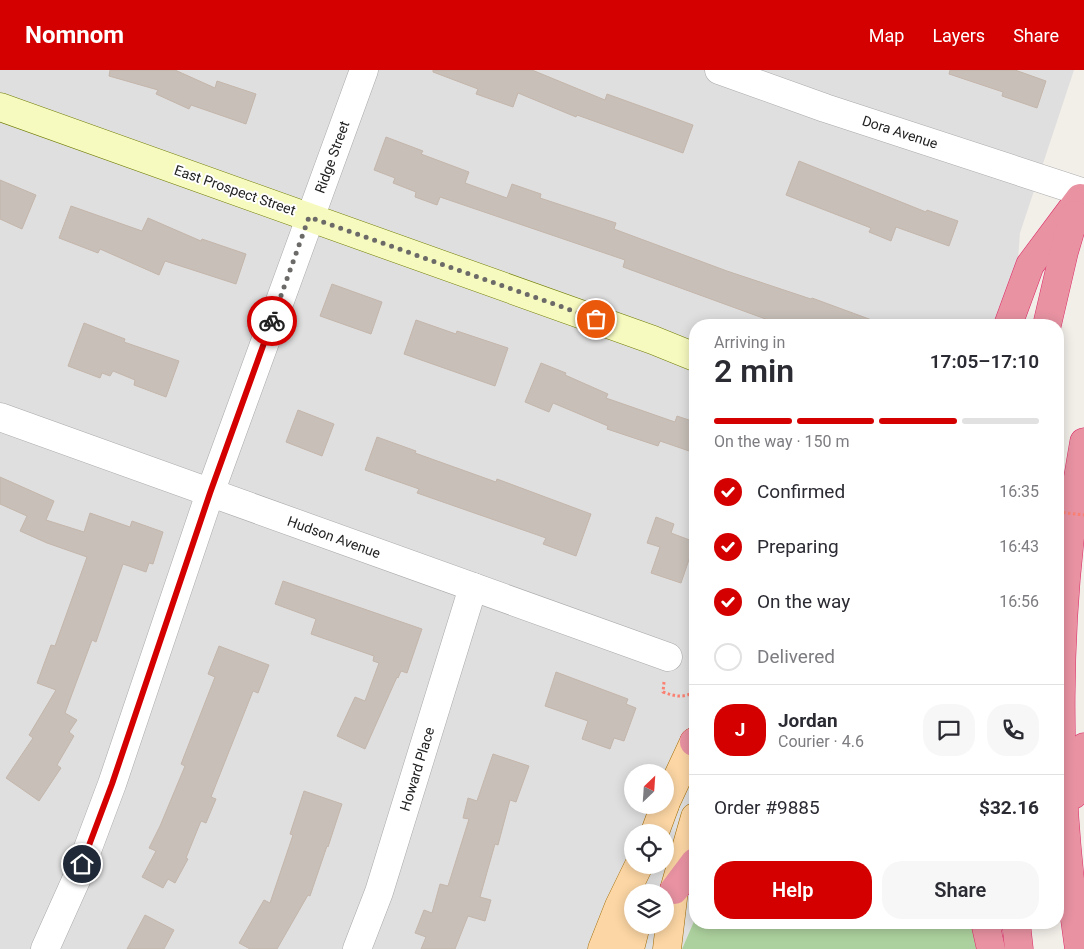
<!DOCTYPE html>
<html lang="en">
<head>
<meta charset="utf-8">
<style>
  body { margin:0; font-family:Roboto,sans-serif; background:#f7f7f7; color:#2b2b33; height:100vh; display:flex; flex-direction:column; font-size:19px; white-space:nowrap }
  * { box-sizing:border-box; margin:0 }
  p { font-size:16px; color:#7c7c81 }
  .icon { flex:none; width:28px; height:28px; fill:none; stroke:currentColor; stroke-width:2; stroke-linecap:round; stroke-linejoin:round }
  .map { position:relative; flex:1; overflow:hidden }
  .side { position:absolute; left:689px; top:249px; width:375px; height:610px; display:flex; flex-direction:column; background:#fff; border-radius:20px; box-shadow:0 2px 12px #0003 }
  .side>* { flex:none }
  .needle { width:32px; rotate:25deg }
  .tools { position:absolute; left:624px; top:694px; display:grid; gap:10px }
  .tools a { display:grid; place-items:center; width:50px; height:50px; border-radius:50%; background:#fff; box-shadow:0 2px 12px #0003; font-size:25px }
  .pin { position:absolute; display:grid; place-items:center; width:42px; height:42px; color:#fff; margin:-21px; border:2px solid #fff; border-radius:50%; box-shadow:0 1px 5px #0007 }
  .courier { position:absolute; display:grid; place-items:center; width:50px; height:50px; margin:-25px; border:4px solid #d40000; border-radius:50%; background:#fff; color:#222; box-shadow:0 1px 6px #0007 }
  .head em { font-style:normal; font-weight:600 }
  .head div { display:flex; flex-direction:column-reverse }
  .head { display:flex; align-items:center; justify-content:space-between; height:85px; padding:0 25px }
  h1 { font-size:32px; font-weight:600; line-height:38px }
  .bar { display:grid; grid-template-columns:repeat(4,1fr); gap:8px 5px; align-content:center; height:60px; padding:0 25px }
  .bar i { height:6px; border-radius:4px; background:#e1e1e2 }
  .bar .current { background:#d40000 }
  .bar p { grid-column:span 4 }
  .line { display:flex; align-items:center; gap:12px; padding:0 25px; border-top:1px solid #e1e1e2 }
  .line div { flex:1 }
  .round { display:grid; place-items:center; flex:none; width:52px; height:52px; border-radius:20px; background:#f7f7f7 }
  ol { padding:0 25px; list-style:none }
  li { display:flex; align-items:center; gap:15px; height:55px }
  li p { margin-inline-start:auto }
  li .icon { padding:5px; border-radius:50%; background:#d40000; color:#fff; stroke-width:4 }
  li:last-child { color:#7c7c81 }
  li i { width:28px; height:28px; border:2px solid #e1e1e2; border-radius:50% }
  .button { display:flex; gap:10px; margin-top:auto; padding:10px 25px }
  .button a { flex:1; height:58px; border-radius:20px; background:#d40000; color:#fff; font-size:20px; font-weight:600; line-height:58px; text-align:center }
  .button a+a { background:#f7f7f7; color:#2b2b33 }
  header { display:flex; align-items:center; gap:30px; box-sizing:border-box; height:70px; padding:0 25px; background:#d40000; color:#fff }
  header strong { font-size:24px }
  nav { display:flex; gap:28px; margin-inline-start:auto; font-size:18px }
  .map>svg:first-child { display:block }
  .residential { fill:#e0dfdf; fill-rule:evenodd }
  .forest { fill:#add19e }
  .building { fill:#c7bfb8; stroke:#c4b6ab }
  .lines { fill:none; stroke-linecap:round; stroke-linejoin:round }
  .street-casing { stroke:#a9a9a9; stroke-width:29 }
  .secondary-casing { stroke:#707d05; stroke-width:29 }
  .primary-casing { stroke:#a06b00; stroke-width:29 }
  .highway-casing { stroke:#dc2a67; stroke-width:29 }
  .path { stroke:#fa8072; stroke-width:3; stroke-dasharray:2.5 2.5; stroke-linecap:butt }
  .street { stroke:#fff; stroke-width:28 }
  .secondary { stroke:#f7fabf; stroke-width:28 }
  .primary { stroke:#fcd6a4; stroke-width:28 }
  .highway { stroke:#e892a2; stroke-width:28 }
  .path-bridge { stroke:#fa8072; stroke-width:3; stroke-dasharray:2.5 2.5; stroke-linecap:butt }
  .done { stroke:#6b6a68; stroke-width:5; stroke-dasharray:0 9 }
  .route { stroke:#d40000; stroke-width:6 }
  .labels { text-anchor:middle; stroke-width:4; stroke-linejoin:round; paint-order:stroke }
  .street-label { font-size:14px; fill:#222; stroke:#fff }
</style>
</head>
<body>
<header>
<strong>Nomnom</strong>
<nav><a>Map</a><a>Layers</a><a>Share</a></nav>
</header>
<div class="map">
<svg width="1084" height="879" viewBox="0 0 1084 879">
  <rect width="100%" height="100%" fill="#f2efe9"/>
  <path class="residential" d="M0 0H1074L1020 163 1013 255H695V849L682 879H0ZM632 702H665V735H632ZM632 762H665V795H632ZM632 822H665V855H632Z"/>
  <path class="forest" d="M695 849V852L976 853 984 879H682Z"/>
  <g class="building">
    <path d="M110 0H175L215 18 217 11 256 24 246 54 191 35 189 39 156 24 158 20 109 6Z"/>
    <path d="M433 0H532L605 30 607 24 693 55 683 83 577 45 576 47 518 23 513 37 476 24 478 19 433 2Z"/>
    <path d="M950 0H1015L1046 11 1037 38 1002 26 1003 22 949 4Z"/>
    <path d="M386 67 423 81 421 84 469 102 465 113 507 128 512 114 541 124 540 128 616 153 614 159 727 201 811 229 812 228 880 253 879 255H782L623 197 625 190 440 127 437 135 415 127 416 122 393 113 395 108 374 100Z"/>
    <path d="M799 91 926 142 927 140 958 151 949 176 896 157 891 171 869 162 871 158 786 125Z"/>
    <path d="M0 110 36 125 22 159 0 149Z"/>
    <path d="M71 136 142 161 148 148 201 171 202 169 246 184 236 214 165 191 159 205 100 179 98 183 59 168Z"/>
    <path d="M332 214 382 232 371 264 320 246Z"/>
    <path d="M416 250 456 264 457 261 508 278 495 316 404 284Z"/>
    <path d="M84 253 125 269 124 272 179 291 166 327 134 315 135 310 113 301 110 306 102 303 100 308 68 296Z"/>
    <path d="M541 293 566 303 565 305 608 324 606 328 675 352 677 346 695 352V383L660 371 658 376 607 359 608 356 553 333 549 342 525 332Z"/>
    <path d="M298 340 334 354 322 386 286 372Z"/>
    <path d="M377 367 416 381 415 383 496 412 497 409 591 444 576 486 543 474 546 468 417 423 419 419 365 400Z"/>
    <path d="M0 407 54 431 46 450 84 462 90 443 130 457 132 451 163 462 153 494 149 493 146 502 123 494 96 572 92 570 65 643 77 650 69 662 74 666 57 695 61 698 39 731 6 708 33 668 29 665 56 620 37 613 51 575 55 576 87 487 47 473 20 461 27 446 0 434Z"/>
    <path d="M656 447 674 454 671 463 695 472 681 513 651 503 660 477 647 473Z"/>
    <path d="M283 511 422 559 407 603 401 601 398 608 397 607 365 679 337 666 355 627 365 631 379 593 373 591 374 586 311 564 316 549 275 534Z"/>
    <path d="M219 576 269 595 258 623 253 621 211 727 216 729 206 753 201 751 186 788 188 789 175 813 168 809 163 818 142 807 156 781 149 778 160 756 185 696 181 694 215 607 208 604Z"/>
    <path d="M556 602 628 629 626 634 636 638 624 671 614 668 610 679 582 669 588 651 545 636Z"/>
    <path d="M493 684 529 696 516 732 510 730 498 775 495 774 480 827 491 830 485 851 468 846 455 879H421L426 867 415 863 424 840 432 843 440 814 448 816 469 749 463 748 468 728 477 731Z"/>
    <path d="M304 721 342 734 328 777 327 776 310 826 308 825 277 879H250L239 873 264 830 270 833 293 765 290 764Z"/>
    <path d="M145 845 174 860 164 879H127Z"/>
  </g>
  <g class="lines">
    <defs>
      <g id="street">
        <path d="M719 0 825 38 1082 122"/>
        <path d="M0 347 668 587"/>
        <path d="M45 879 76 810 112 714 210 423 364 0"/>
        <path d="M357 879 379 822 473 517"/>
      </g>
      <path id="secondary" d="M0 37 653 270 695 287"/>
      <g id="primary">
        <path d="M665 734 694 672"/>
        <path d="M655 762 665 735"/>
        <path d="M602 879 619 836 639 795"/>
        <path d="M630 879 636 855"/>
        <path d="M667 879 674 820 695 747"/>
      </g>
      <g id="highway">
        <path d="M1008 255 1030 195 1080 128"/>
        <path d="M1047 255 1064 182 1075 145"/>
        <path d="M694 672H695"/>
        <path d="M1073 725 1084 677"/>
        <path d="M674 820 695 792"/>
        <path d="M985 852 991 879"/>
        <path d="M1016 852 1019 879"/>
        <path d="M1079 879C1054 714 1054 536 1084 372"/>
      </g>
    </defs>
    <use href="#street" class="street-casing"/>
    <use href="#secondary" class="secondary-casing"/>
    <use href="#primary" class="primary-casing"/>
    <use href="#highway" class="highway-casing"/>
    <path class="path" d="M664 612 663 622C674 626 684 629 695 621"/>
    <use href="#street" class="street"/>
    <use href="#secondary" class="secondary"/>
    <use href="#primary" class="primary"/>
    <use href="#highway" class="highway"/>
    <path class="path-bridge" d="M1058 442 1084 445"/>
  </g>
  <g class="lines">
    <path class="done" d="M272 251 309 147 596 249"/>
    <path class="route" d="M82 794 112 714 210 423 272 251"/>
  </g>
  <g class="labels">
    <g class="street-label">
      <text transform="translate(900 62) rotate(18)" y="5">Dora Avenue</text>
      <text transform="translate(332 87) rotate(-70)" y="5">Ridge Street</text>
      <text transform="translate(235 120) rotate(19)" y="5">East Prospect Street</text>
      <text transform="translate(334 467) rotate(20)" y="5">Hudson Avenue</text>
      <text transform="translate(417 699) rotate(-73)" y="5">Howard Place</text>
    </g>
  </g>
</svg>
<div class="tools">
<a><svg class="needle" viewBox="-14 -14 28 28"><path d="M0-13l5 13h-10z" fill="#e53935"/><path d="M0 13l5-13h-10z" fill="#7c7c81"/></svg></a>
<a><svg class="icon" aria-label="locate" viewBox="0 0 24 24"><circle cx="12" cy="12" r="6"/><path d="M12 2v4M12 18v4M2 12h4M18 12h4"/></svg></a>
<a><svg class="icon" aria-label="layers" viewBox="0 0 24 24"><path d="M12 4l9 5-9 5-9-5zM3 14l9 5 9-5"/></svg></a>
</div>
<div class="pin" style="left:596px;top:249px;background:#ea580c"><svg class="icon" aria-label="bag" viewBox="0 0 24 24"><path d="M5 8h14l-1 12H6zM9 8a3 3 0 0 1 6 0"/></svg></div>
<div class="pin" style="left:82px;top:794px;background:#1f2937"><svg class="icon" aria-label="home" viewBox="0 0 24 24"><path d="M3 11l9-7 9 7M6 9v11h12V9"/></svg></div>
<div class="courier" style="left:272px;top:251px"><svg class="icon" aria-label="bike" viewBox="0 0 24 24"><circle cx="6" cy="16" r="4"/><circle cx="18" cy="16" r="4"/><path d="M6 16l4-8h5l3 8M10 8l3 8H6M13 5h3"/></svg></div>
<section class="side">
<div class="head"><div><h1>2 min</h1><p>Arriving in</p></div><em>17:05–17:10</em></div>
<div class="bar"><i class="current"></i><i class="current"></i><i class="current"></i><i></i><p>On the way · 150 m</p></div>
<ol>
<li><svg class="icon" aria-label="check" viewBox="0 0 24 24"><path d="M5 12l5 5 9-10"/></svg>Confirmed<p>16:35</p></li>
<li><svg class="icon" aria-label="check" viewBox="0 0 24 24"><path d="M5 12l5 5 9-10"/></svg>Preparing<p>16:43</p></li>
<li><svg class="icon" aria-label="check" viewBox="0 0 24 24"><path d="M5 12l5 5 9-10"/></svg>On the way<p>16:56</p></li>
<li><i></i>Delivered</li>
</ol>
<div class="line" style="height:90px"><b class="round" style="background:#d40000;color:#fff">J</b><div><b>Jordan</b><p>Courier · 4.6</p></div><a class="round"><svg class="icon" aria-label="chat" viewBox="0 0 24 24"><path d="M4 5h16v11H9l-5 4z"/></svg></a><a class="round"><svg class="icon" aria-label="phone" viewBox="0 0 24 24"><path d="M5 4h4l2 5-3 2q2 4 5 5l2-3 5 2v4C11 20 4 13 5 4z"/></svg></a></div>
<div class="line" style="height:65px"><div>Order #9885</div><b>$32.16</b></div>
<div class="button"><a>Help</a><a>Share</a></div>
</section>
</div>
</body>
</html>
